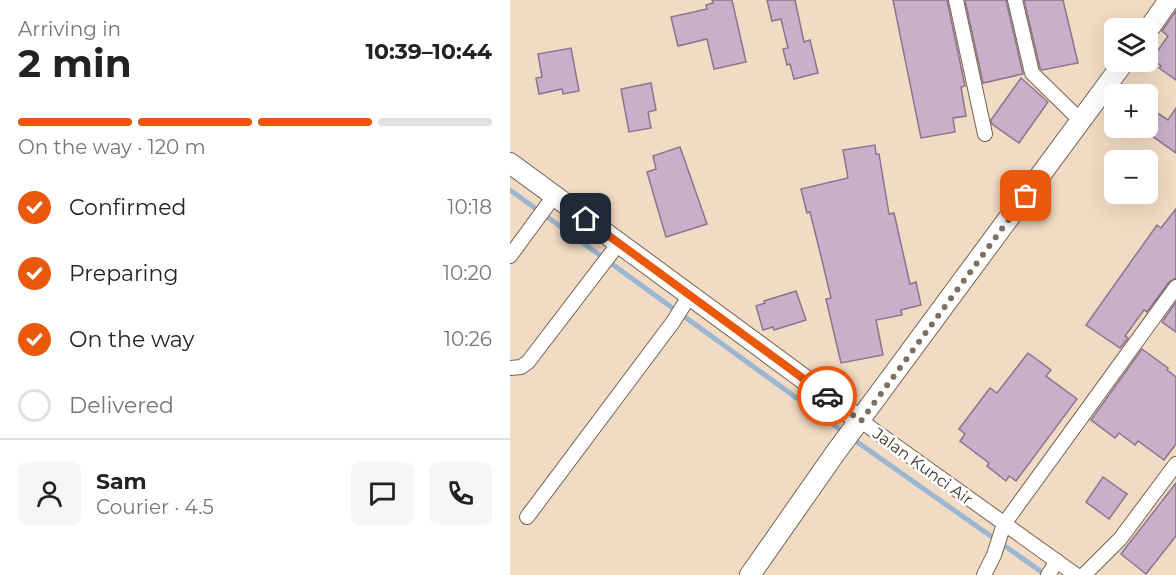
<!DOCTYPE html>
<html lang="en">
<head>
<meta charset="utf-8">
<style>
  body { margin:0; font-family:Montserrat,sans-serif; background:#f6f6f6; color:#222; height:100vh; display:flex; flex-direction:column; font-size:22px; white-space:nowrap }
  * { box-sizing:border-box; margin:0 }
  p { font-size:20px; color:#767676 }
  .icon { flex:none; width:33px; height:33px; fill:none; stroke:currentColor; stroke-width:2; stroke-linecap:round; stroke-linejoin:round }
  .map { position:relative; flex:1; overflow:hidden }
  .sheet { display:flex; flex-direction:column; background:#fff; width:510px }
  .sheet>* { flex:none }
  .fabs { position:absolute; left:594px; top:18px; display:grid; gap:12px }
  .fabs a { display:grid; place-items:center; width:54px; height:54px; border-radius:9px; background:#fff; box-shadow:0 6px 24px #0002; font-size:30px }
  .pin { position:absolute; display:grid; place-items:center; width:51px; height:51px; color:#fff; margin:-26px; border-radius:12px; box-shadow:0 3px 9px #0006 }
  .courier { position:absolute; display:grid; place-items:center; width:60px; height:60px; margin:-30px; border:4px solid #ea580c; border-radius:50%; background:#fff; color:#222; box-shadow:0 2px 8px #0007 }
  .summary em { font-style:normal; font-weight:700 }
  .summary div { display:flex; flex-direction:column-reverse }
  .summary { display:flex; align-items:center; justify-content:space-between; height:102px; padding:0 18px }
  h1 { font-size:39px; font-weight:700; line-height:45px }
  .bar { display:grid; grid-template-columns:repeat(4,1fr); gap:9px 6px; align-content:center; height:72px; padding:0 18px }
  .bar i { height:8px; border-radius:4px; background:#e0e0e0 }
  .bar .on { background:#ea580c }
  .bar p { grid-column:span 4 }
  .line { display:flex; align-items:center; gap:15px; padding:0 18px; border-top:2px solid #e0e0e0 }
  .line div { flex:1 }
  .round { display:grid; place-items:center; flex:none; width:63px; height:63px; border-radius:9px; background:#f6f6f6 }
  ol { padding:0 18px; list-style:none }
  li { display:flex; align-items:center; gap:18px; height:66px }
  li p { margin-inline-start:auto }
  li .icon { padding:6px; border-radius:50%; background:#ea580c; color:#fff; stroke-width:4 }
  li:last-child { color:#767676 }
  li i { width:33px; height:33px; border:3px solid #e0e0e0; border-radius:50% }
  main { display:flex; flex:1; min-height:0 }
  .map>svg:first-child { display:block }
  .lines { fill:none; stroke-linecap:round; stroke-linejoin:round }
  .stream { stroke:#9ab6d0; stroke-width:5 }
  .building { fill:#caafcb; stroke:#8a758b; stroke-width:1.5 }
  .street-casing { stroke:#76624e; stroke-width:16 }
  .secondary-casing { stroke:#76624e; stroke-width:22 }
  .street { stroke:#fff; stroke-width:14 }
  .secondary { stroke:#fff; stroke-width:20 }
  .done { stroke:#7d6f61; stroke-width:6; stroke-dasharray:0 10.8 }
  .route { stroke:#ea580c; stroke-width:8 }
  .labels { text-anchor:middle; stroke-width:5; stroke-linejoin:round; paint-order:stroke }
  .street-label { font-size:16px; fill:#3e352c; stroke:#fff }
</style>
</head>
<body>
<main>
<section class="sheet">
<div class="summary"><div><h1>2 min</h1><p>Arriving in</p></div><em>10:39–10:44</em></div>
<div class="bar"><i class="on"></i><i class="on"></i><i class="on"></i><i></i><p>On the way · 120 m</p></div>
<ol>
<li><svg class="icon" aria-label="check" viewBox="0 0 24 24"><path d="M5 12l5 5 9-10"/></svg>Confirmed<p>10:18</p></li>
<li><svg class="icon" aria-label="check" viewBox="0 0 24 24"><path d="M5 12l5 5 9-10"/></svg>Preparing<p>10:20</p></li>
<li><svg class="icon" aria-label="check" viewBox="0 0 24 24"><path d="M5 12l5 5 9-10"/></svg>On the way<p>10:26</p></li>
<li><i></i>Delivered</li>
</ol>
<div class="line" style="height:108px"><a class="round"><svg class="icon" aria-label="person" viewBox="0 0 24 24"><circle cx="12" cy="8" r="4"/><path d="M4 21q1-7 8-7t8 7"/></svg></a><div><b>Sam</b><p>Courier · 4.5</p></div><a class="round"><svg class="icon" aria-label="chat" viewBox="0 0 24 24"><path d="M4 5h16v11H9l-5 4z"/></svg></a><a class="round"><svg class="icon" aria-label="phone" viewBox="0 0 24 24"><path d="M5 4h4l2 5-3 2q2 4 5 5l2-3 5 2v4C11 20 4 13 5 4z"/></svg></a></div>
</section>
<div class="map">
<svg width="666" height="575" viewBox="0 0 666 575">
  <rect width="100%" height="100%" fill="#f2dbc4"/>
  <g class="lines">
    <path class="stream" d="M0 190 350 444 536 575"/>
  </g>
  <g class="building">
    <path d="M202 0H222L236 62 204 69 197 39 168 46 161 17 197 9 196 5 203 3Z"/>
    <path d="M257 0H285L294 42 300 40 308 73 284 79 280 64 277 65 273 49 278 48 271 19 262 21Z"/>
    <path d="M383 0H437L455 86 451 87 456 116 443 118 445 132 411 138Z"/>
    <path d="M455 0H496L513 74 473 83Z"/>
    <path d="M514 0H553L568 63 532 70 530 68Z"/>
    <path d="M666 11V80L649 68 651 66 642 59 658 36 652 31Z"/>
    <path d="M61 48 69 91 53 94 52 89 29 94 26 78 32 77 28 54Z"/>
    <path d="M511 78 538 102 509 143 482 124 481 120Z"/>
    <path d="M141 83 146 110 138 112 141 128 119 132 111 89Z"/>
    <path d="M638 107 658 120 666 108V153L638 133Z"/>
    <path d="M365 145 366 154H369L379 214 384 213 400 284 406 282 411 305 391 310 392 315 366 320 373 355 331 363 316 299 321 298 310 252 300 212 297 213 291 189 338 178 333 150Z"/>
    <path d="M170 147 197 224 156 237 137 172 146 169 143 156Z"/>
    <path d="M666 209V278L659 282 637 312 634 310 615 336 618 338 610 348 576 325 647 225 651 228Z"/>
    <path d="M286 291 296 320 264 330 263 327 253 330 246 306 255 303 254 301Z"/>
    <path d="M666 302V332L652 322Z"/>
    <path d="M632 349 658 368 657 370 666 377V444L654 460 628 441 625 445 609 433 605 438 581 420Z"/>
    <path d="M518 353 541 370 536 376 567 399 506 481 499 476 496 481 477 466 479 463 450 441 455 434 449 429 480 388 487 393Z"/>
    <path d="M593 477 617 494 599 519 576 502Z"/>
    <path d="M666 483V536L636 574 611 554Z"/>
  </g>
  <g class="lines">
    <defs>
      <g id="street">
        <path d="M446 0 475 134"/>
        <path d="M505 0 522 73 571 121"/>
        <path d="M0 256 44 196"/>
        <path d="M0 368 11 367 18 362 109 243"/>
        <path d="M351 421 566 575"/>
        <path d="M17 517 163 322 180 295"/>
        <path d="M474 575 484 555 494 524 666 287"/>
        <path d="M538 575 547 561"/>
        <path d="M574 575 610 539 666 464"/>
      </g>
      <g id="secondary">
        <path d="M638 30 659 0"/>
        <path d="M0 163 351 421"/>
        <path d="M240 575 326 452 614 62"/>
      </g>
    </defs>
    <use href="#street" class="street-casing"/>
    <use href="#secondary" class="secondary-casing"/>
    <use href="#street" class="street"/>
    <use href="#secondary" class="secondary"/>
  </g>
  <g class="lines">
    <path class="done" d="M317 396 351 421 516 196"/>
    <path class="route" d="M76 219 317 396"/>
  </g>
  <g class="labels">
    <g class="street-label">
      <text transform="translate(413 466) rotate(36)" y="6">Jalan Kunci Air</text>
    </g>
  </g>
</svg>
<div class="fabs">
<a><svg class="icon" aria-label="layers" viewBox="0 0 24 24"><path d="M12 4l9 5-9 5-9-5zM3 14l9 5 9-5"/></svg></a>
<a>+</a>
<a>−</a>
</div>
<div class="pin" style="left:516px;top:196px;background:#ea580c"><svg class="icon" aria-label="bag" viewBox="0 0 24 24"><path d="M5 8h14l-1 12H6zM9 8a3 3 0 0 1 6 0"/></svg></div>
<div class="pin" style="left:76px;top:219px;background:#1f2937"><svg class="icon" aria-label="home" viewBox="0 0 24 24"><path d="M3 11l9-7 9 7M6 9v11h12V9"/></svg></div>
<div class="courier" style="left:317px;top:396px"><svg class="icon" aria-label="car" viewBox="0 0 24 24"><path d="M5 17H2v-5l4-1 3-4h7l3 4 3 1v5h-3M9 17h6M6 11h13"/><circle cx="7" cy="17" r="2"/><circle cx="17" cy="17" r="2"/></svg></div>
</div>
</main>
</body>
</html>
